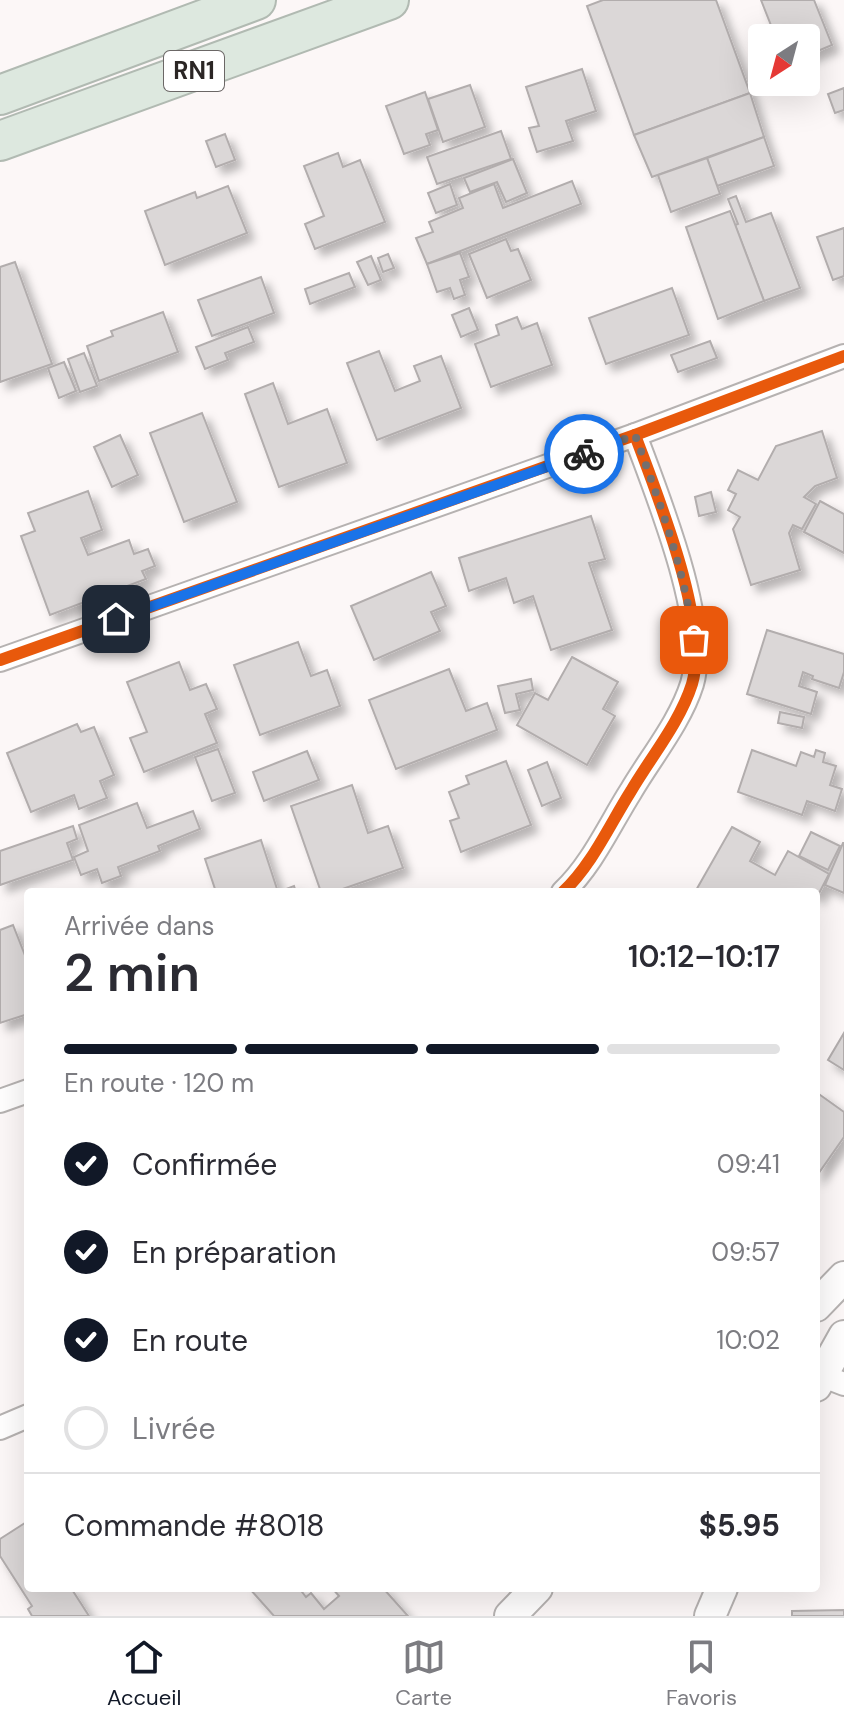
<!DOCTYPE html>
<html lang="fr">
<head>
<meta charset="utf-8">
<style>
  body { margin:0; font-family:"DM Sans",sans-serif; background:#f2f2f3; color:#2b2b33; height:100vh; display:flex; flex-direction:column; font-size:30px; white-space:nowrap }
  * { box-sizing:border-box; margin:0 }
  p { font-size:26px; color:#7c7c81 }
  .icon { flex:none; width:44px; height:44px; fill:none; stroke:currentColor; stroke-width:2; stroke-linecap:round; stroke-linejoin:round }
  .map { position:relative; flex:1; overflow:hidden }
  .panel { position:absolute; left:24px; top:888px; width:796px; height:704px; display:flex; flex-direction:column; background:#fff; border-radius:8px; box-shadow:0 8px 32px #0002 }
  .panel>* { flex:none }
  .needle { width:52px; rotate:216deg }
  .controls { position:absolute; left:748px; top:24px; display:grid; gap:16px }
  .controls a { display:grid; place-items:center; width:72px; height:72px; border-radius:8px; background:#fff; box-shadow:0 8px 32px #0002; font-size:40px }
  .pin { position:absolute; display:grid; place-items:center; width:68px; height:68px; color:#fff; margin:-34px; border-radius:16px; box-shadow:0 4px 12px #0006 }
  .courier { position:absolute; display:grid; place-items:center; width:80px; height:80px; margin:-40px; border:6px solid #1a73e8; border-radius:50%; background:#fff; color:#222; box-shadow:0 2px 10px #0007 }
  .overview em { font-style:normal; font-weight:600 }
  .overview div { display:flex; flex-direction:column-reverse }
  .overview { display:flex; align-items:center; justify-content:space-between; height:136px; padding:0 40px }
  h1 { font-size:52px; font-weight:600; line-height:60px }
  .bar { display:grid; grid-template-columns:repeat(4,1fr); gap:12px 8px; align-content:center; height:96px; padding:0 40px }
  .bar i { height:10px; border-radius:6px; background:#e1e1e2 }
  .bar .on { background:#111827 }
  .bar p { grid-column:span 4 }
  .line { display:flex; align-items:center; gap:20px; padding:0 40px; border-top:2px solid #e1e1e2 }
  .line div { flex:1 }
  ol { padding:0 40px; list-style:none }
  li { display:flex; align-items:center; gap:24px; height:88px }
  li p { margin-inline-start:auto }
  li .icon { padding:8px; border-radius:50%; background:#111827; color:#fff; stroke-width:4 }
  li:last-child { color:#7c7c81 }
  li i { width:44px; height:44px; border:4px solid #e1e1e2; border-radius:50% }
  .menu { display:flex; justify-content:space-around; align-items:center; height:112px; border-top:2px solid #e1e1e2; background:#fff; font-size:22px; color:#7c7c81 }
  .menu a { display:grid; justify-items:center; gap:4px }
  .menu .on { color:#111827 }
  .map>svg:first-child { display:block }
  .building { fill:#dbd7d7; stroke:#b2adad; stroke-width:2; filter:url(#shadow) }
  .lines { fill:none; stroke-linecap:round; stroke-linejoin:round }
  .street-casing { stroke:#b6b2b1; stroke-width:26 }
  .secondary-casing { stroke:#b6b2b1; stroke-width:34 }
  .highway-casing { stroke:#b1bab2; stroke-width:42 }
  .street { stroke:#fffefe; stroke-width:22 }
  .secondary { stroke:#fffefe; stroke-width:30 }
  .highway { stroke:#dde8df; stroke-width:38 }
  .cycleway-casing { stroke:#fff; stroke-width:17 }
  .cycleway { stroke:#e8590c; stroke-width:12 }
  .done { stroke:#746f6e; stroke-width:8; stroke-dasharray:0 14.4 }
  .route { stroke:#1a73e8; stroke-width:10 }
  .labels { text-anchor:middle; stroke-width:8; stroke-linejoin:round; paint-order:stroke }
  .shield { fill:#fff; stroke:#6b6766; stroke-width:2 }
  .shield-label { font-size:24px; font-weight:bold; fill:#2b2625 }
</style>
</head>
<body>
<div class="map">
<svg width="844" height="1616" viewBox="0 0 844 1616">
  <defs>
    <filter id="shadow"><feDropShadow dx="7" dy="7" stdDeviation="4" flood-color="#0004"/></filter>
  </defs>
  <rect width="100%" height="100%" fill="#fcf7f7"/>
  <g class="building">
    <path d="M603 0H716L750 93 634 135 587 6Z"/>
    <path d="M761 0H814L832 45 806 56V38H776Z"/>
    <path d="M582 69 596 111 566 121 573 141 537 152 529 128 539 126 526 87Z"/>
    <path d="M470 85 485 127 443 142 428 99Z"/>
    <path d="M844 88V110L835 113 828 94Z"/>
    <path d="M425 92 438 130 426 134 430 145 404 154 386 106Z"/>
    <path d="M750 93 764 137 652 177 634 135Z"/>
    <path d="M501 131 511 159 437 184 427 157Z"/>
    <path d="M225 134 235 160 216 167 206 141Z"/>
    <path d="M764 137 774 166 717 186 707 158Z"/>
    <path d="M338 153 343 167 360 160 385 222 315 249 305 224 324 216 304 166Z"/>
    <path d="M707 158 720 194 671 212 658 175Z"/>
    <path d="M513 159 527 193 506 202 497 182 470 192 464 178Z"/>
    <path d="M572 181 581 204 427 264 416 238 433 232 429 222 463 208 459 198 494 184 503 208Z"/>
    <path d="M450 184 457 205 436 213 428 193Z"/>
    <path d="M228 186 247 233 165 265 145 211 195 192 197 198Z"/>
    <path d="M736 196 746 222 771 213 800 288 764 301 735 225 738 224 728 199Z"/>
    <path d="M730 211 764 301 718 319 686 227Z"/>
    <path d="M844 228V276L833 280 817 237Z"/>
    <path d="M506 239 511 251 518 249 531 280 487 298 469 254Z"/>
    <path d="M460 253 469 277 460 280 465 295 454 299 450 288 437 292 427 264Z"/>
    <path d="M388 254 394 268 383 272 378 258Z"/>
    <path d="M371 256 381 280 368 285 357 262Z"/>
    <path d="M15 262 52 364 0 382V267Z"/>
    <path d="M349 273 355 287 310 304 305 289Z"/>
    <path d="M261 277 274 313 212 336 198 300Z"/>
    <path d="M672 288 689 335 606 364 589 318Z"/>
    <path d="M469 308 478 330 461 337 452 315Z"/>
    <path d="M163 312 178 352 99 381 87 346 113 336 111 331Z"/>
    <path d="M517 317 522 329 537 323 552 365 491 387 475 344 499 335 496 325Z"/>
    <path d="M248 327 254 342 225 353 228 360 205 369 196 347Z"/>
    <path d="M710 341 717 358 678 372 671 355Z"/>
    <path d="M379 351 395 391 420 381 414 366 441 356 461 408 377 440 347 363Z"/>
    <path d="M84 353 97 386 80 392 68 359Z"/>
    <path d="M64 362 76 391 59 398 48 368Z"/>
    <path d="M273 383 288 424 327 409 347 463 279 487 245 394Z"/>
    <path d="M202 413 237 502 184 522 150 433Z"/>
    <path d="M822 431 837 478 815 486 804 497 816 504 802 529 793 525 789 533 800 570 751 585 733 529 740 517 728 510 736 494 728 490 738 470 758 480 776 446Z"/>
    <path d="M120 435 138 475 112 487 94 447Z"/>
    <path d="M88 491 102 530 81 538 88 555 129 540 134 554 148 549 155 566 142 571 146 579 50 615 21 536 35 531 28 513Z"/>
    <path d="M711 492 716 512 699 516 695 497Z"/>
    <path d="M820 501 844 514V553L804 532Z"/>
    <path d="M591 516 605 559 589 563 612 630 551 650 533 596 514 603 506 578 469 591 459 558Z"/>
    <path d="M431 572 446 606 431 612 440 631 374 660 351 606Z"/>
    <path d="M767 630 844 654V672L839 688 812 679 813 676 803 672 799 686 817 692 811 714 747 694Z"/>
    <path d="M298 642 311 676 327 670 340 706 260 735 234 665Z"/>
    <path d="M572 657 618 682 603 709 615 716 587 765 517 725 535 693 548 700Z"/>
    <path d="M179 662 190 690 206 684 217 709 205 714 217 743 144 772 130 738 147 732 127 682Z"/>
    <path d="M449 669 466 711 487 703 497 730 396 769 369 700Z"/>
    <path d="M531 679 533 690 516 694 520 710 505 713 498 686Z"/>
    <path d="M780 712 804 717 802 728 778 723Z"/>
    <path d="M77 724 81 732 94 727 114 775 100 781 107 798 79 809 74 795 31 812 7 753Z"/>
    <path d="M218 749 235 793 212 801 195 757Z"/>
    <path d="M752 750 796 766 801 752 814 757 816 750 825 753 823 762 836 766 830 785 842 789 835 811 807 801 802 815 738 792Z"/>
    <path d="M307 751 319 780 264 801 253 772Z"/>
    <path d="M506 761 531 825 461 852 450 821 459 818 449 792 469 784 466 776Z"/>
    <path d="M547 762 561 798 542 806 528 770Z"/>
    <path d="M352 785 368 833 388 826 403 868 334 892H321L291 806Z"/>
    <path d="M137 803 147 828 193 811 200 829 158 846 160 851 118 867 121 876 102 883 97 869 81 875 74 857 88 851 79 825Z"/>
    <path d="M73 826 77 839 67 843 73 860 0 885V851Z"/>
    <path d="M732 827 760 842 750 861 775 875 788 851 829 874 816 899V892H695Z"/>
    <path d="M811 832 840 846 828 870 799 856Z"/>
    <path d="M261 840 278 892 294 886 296 892H216L205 859Z"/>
    <path d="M843 843H844V893L825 885Z"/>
    <path d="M13 925 28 963V1014L0 1023V930Z"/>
    <path d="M844 1033V1070L828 1060Z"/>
    <path d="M816 1092 844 1112V1137L816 1177Z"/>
    <path d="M28 1521V1588H71L89 1616H32L28 1609 32 1606 0 1556V1539Z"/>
    <path d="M249 1588H299L306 1597 311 1593 324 1609 339 1596 332 1588H383L408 1616H274Z"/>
    <path d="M844 1610V1616H792V1611Z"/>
  </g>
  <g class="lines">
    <defs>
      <g id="street">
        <path d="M0 660 635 435 844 356"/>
        <path d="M563 892C592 865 610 824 631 791 651 757 680 722 692 684 710 623 657 495 635 435"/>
        <path d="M0 1101 28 1091"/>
        <path d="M821 1375 844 1384"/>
        <path d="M0 1428 28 1416"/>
      </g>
      <g id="secondary">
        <path d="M816 1306 844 1277"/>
        <path d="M816 1386 844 1336"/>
        <path d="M510 1616 537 1588"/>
        <path d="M710 1616 722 1588"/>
      </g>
      <g id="highway">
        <path d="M0 95 256 0"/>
        <path d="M0 141 389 0"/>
      </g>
    </defs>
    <use href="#street" class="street-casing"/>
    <use href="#secondary" class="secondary-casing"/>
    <use href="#highway" class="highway-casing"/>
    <use href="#street" class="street"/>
    <use href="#secondary" class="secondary"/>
    <use href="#highway" class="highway"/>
    <defs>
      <g id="cycleway">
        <path d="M0 660 635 435 844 356"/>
        <path d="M563 892C592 865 610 824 631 791 651 757 680 722 692 684 710 623 657 495 635 435"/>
      </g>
    </defs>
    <use href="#cycleway" class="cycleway-casing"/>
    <use href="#cycleway" class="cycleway"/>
  </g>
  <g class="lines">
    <path class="done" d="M584 454 635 435C660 503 684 568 694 640"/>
    <path class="route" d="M116 619 584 454"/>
  </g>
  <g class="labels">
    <rect class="shield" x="164" y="51" width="60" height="40" rx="6"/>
    <g class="shield-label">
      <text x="194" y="79">RN1</text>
    </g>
  </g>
</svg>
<div class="controls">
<a><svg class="needle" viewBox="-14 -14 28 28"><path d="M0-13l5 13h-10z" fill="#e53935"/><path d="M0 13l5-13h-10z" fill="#7c7c81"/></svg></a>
</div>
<div class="pin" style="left:694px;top:640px;background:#ea580c"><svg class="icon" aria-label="bag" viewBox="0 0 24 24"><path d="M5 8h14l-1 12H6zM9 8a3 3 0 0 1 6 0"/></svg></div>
<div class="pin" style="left:116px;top:619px;background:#1f2937"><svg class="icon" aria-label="home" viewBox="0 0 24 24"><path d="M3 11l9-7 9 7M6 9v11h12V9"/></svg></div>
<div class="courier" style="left:584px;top:454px"><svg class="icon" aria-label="bike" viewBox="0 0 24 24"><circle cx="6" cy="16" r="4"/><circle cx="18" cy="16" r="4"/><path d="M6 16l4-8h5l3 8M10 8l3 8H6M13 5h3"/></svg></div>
<section class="panel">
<div class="overview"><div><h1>2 min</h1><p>Arrivée dans</p></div><em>10:12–10:17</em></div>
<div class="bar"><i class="on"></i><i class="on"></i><i class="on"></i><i></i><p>En route · 120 m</p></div>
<ol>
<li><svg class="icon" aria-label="check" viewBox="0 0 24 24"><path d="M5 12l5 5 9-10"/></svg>Confirmée<p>09:41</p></li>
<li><svg class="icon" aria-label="check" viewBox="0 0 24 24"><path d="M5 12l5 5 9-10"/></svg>En préparation<p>09:57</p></li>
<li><svg class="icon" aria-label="check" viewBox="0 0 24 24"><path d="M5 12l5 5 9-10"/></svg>En route<p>10:02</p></li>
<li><i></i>Livrée</li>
</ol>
<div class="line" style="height:104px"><div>Commande #8018</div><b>$5.95</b></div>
</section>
</div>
<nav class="menu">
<a class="on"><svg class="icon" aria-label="home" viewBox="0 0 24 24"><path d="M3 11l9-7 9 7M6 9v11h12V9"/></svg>Accueil</a>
<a><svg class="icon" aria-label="map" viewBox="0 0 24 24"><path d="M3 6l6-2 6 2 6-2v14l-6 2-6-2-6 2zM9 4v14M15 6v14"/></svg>Carte</a>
<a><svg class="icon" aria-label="saved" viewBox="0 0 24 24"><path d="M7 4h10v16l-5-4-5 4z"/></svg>Favoris</a>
</nav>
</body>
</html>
